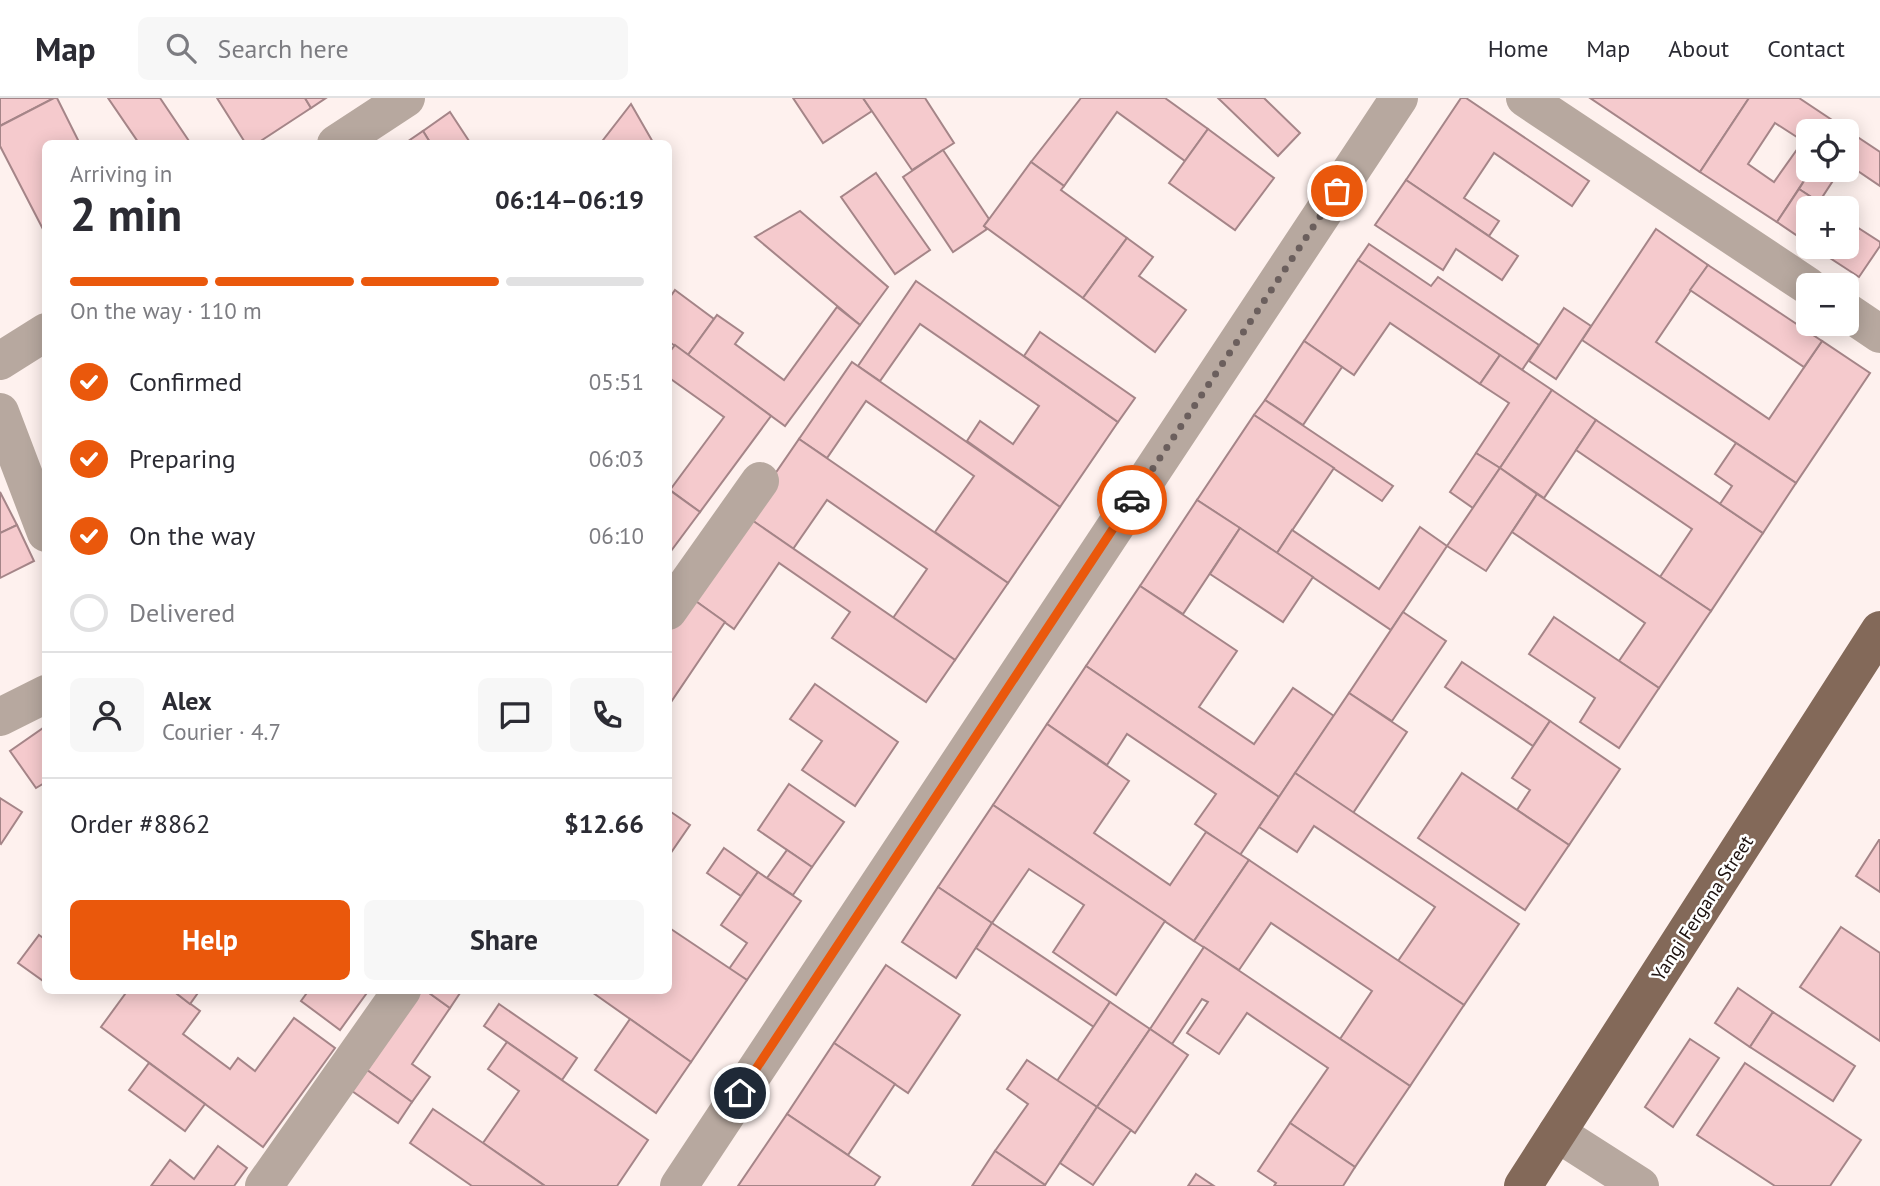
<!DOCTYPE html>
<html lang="en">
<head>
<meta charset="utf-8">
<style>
  body { margin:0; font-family:"PT Sans",sans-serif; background:#f7f7f7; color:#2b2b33; height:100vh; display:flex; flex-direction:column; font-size:26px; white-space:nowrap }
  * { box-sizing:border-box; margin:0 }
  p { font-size:23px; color:#7c7c81 }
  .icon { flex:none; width:38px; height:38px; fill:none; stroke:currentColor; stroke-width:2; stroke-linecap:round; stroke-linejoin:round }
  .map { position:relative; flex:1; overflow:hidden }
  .side { position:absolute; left:42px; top:42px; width:630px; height:854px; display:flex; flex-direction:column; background:#fff; border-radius:10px; box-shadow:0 4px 18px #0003 }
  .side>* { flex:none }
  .tools { position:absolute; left:1796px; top:21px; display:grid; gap:14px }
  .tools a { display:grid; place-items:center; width:63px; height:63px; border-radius:10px; background:#fff; box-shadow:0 4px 18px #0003; font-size:35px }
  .pin { position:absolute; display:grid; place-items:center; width:60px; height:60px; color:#fff; margin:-30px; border:4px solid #fff; border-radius:50%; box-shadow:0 2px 7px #0007 }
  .courier { position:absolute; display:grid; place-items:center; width:70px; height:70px; margin:-35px; border:5px solid #ea580c; border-radius:50%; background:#fff; color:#222; box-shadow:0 2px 9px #0007 }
  .headline em { font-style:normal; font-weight:700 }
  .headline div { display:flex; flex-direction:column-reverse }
  .headline { display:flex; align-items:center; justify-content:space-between; height:119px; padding:0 28px }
  h1 { font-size:46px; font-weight:700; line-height:52px }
  .bar { display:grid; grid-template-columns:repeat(4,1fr); gap:10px 7px; align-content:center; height:84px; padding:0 28px }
  .bar i { height:9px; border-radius:5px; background:#e1e1e2 }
  .bar .selected { background:#ea580c }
  .bar p { grid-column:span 4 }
  .line { display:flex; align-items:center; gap:18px; padding:0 28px; border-top:2px solid #e1e1e2 }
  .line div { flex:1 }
  .round { display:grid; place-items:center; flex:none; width:74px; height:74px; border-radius:10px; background:#f7f7f7 }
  ol { padding:0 28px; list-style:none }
  li { display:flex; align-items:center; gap:21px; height:77px }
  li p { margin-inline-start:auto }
  li .icon { padding:7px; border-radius:50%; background:#ea580c; color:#fff; stroke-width:4 }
  li:last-child { color:#7c7c81 }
  li i { width:38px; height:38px; border:4px solid #e1e1e2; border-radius:50% }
  .cta { display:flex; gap:14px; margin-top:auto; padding:14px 28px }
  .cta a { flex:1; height:80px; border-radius:10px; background:#ea580c; color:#fff; font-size:28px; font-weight:700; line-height:80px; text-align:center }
  .cta a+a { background:#f7f7f7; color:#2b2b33 }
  header { display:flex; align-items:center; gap:42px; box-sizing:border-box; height:98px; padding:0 35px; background:#fff; border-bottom:2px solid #e1e1e2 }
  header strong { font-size:33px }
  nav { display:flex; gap:38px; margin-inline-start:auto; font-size:24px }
  .search { width:490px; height:63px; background:#f7f7f7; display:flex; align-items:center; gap:18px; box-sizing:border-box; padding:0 24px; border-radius:10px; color:#7c7c81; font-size:26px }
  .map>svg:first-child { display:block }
  .building { fill:#f5cacd; stroke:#a58588; stroke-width:2; fill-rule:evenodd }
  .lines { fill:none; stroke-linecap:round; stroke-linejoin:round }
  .minor { stroke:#b7a89f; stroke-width:38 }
  .major { stroke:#836959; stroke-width:38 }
  .done { stroke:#6b5f5d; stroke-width:7; stroke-dasharray:0 12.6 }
  .route { stroke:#ea580c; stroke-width:9 }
  .labels { text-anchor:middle; stroke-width:5; stroke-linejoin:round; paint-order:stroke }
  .street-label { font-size:19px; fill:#1c110f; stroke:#fff }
</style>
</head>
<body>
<header>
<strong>Map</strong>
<div class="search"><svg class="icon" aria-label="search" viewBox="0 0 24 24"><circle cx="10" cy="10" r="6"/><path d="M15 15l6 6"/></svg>Search here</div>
<nav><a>Home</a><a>Map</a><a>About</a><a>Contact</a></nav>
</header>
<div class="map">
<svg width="1880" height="1088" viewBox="0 0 1880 1088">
  <rect width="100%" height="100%" fill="#fef1ee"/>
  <g class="building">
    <path d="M0 0H54L0 28Z"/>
    <path d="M54 0H57L80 46H46V137L0 48V28Z"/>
    <path d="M108 0H160L191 46H136L138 44Z"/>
    <path d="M217 0H305L311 10 256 46H246Z"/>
    <path d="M305 0H326L311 10Z"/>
    <path d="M793 0H863L872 13 823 45Z"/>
    <path d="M863 0H925L954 45 912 72Z"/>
    <path d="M1081 0H1165L1208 31 1185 63 1117 14 1064 88 1031 64Z"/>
    <path d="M1218 0H1264L1300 35 1278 58Z"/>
    <path d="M1461 0H1466L1589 83 1572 108 1494 55 1464 100 1499 123 1489 138 1406 82Z"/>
    <path d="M1590 0H1749L1700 74Z"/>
    <path d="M1749 0H1799L1841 28 1837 33H1808V72H1811L1777 124 1700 74ZM1775 25 1803 43 1774 84 1748 66Z"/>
    <path d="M631 6 654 46H600Z"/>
    <path d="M450 14 471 46H431L423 33Z"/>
    <path d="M1841 28 1880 54V88L1846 65V33H1837Z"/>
    <path d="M1208 31 1274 80 1235 132 1169 85Z"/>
    <path d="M423 33 431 46H404Z"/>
    <path d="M943 52 989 121 984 128 987 131 953 154 903 79Z"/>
    <path d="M1031 64 1064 88 1061 92 1127 140 1083 200 984 128Z"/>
    <path d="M1811 72H1840L1819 104 1799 91Z"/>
    <path d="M876 75 930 152 895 176 841 99Z"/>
    <path d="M1406 82 1518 158 1502 182 1456 151 1443 172 1375 127Z"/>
    <path d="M1799 91 1828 110H1808V145L1777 124Z"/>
    <path d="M800 113 888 189 860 227 755 139Z"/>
    <path d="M1846 122 1880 144V148L1859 179 1813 149H1846Z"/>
    <path d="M1656 131 1708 167 1656 244 1769 321 1822 243 1870 275 1796 385 1582 242Z"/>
    <path d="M1127 140 1153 159 1139 178 1186 212 1155 254 1083 200Z"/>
    <path d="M1369 146 1431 188 1438 179 1539 247 1522 272 1358 162Z"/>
    <path d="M1358 162 1500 257 1480 286 1390 225 1354 277 1304 243Z"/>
    <path d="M1708 167 1822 243 1804 269 1690 192Z"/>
    <path d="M916 183 1118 324 1060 409 967 343 980 323 1013 346 1039 308 920 226 880 283 858 268Z"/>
    <path d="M675 192 714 221 688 257 668 243V202Z"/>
    <path d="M837 209 860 227 785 328 688 257 717 217 743 235 735 246 784 282Z"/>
    <path d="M1564 210 1591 228 1556 281 1529 263Z"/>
    <path d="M1040 234 1135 300 1118 324 1024 258Z"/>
    <path d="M1304 243 1342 269 1303 327 1265 302Z"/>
    <path d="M675 247 771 318 700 414 670 392 724 319 668 279V256Z"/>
    <path d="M1500 257 1552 292 1500 370 1476 355 1509 305 1480 286Z"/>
    <path d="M852 264 1060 409 1008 485 935 434 974 378 866 303 827 360 799 341Z"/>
    <path d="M1552 292 1596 322 1544 400 1500 370Z"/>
    <path d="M1265 302 1393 388 1382 403 1254 317Z"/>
    <path d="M1254 317 1334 370 1277 455 1197 402Z"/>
    <path d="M1596 322 1763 435 1711 513 1660 479 1692 431 1576 352Z"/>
    <path d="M799 341 1008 485 955 562 893 520 927 471 827 402 793 451 746 418Z"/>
    <path d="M1736 345 1796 385 1763 435 1720 406 1732 388 1715 376Z"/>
    <path d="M1476 355 1500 370 1473 410 1450 394Z"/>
    <path d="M1500 370 1537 396 1486 473 1447 448Z"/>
    <path d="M668 391 700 414 668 457Z"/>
    <path d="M0 394 17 427 0 435Z"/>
    <path d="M1537 396 1711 513 1659 590 1619 563 1645 525 1512 434Z"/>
    <path d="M1197 402 1240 430 1183 516 1140 488Z"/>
    <path d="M746 418 955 562 926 604 832 540 850 514 779 465 734 531 690 499Z"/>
    <path d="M17 427 34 463 0 480V435Z"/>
    <path d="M1420 429 1447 448 1391 532 1277 455 1292 432 1379 491Z"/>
    <path d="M1240 430 1313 479 1283 524 1210 476Z"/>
    <path d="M1140 488 1237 553 1199 609 1254 646 1293 590 1334 618 1279 699 1086 568Z"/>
    <path d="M690 499 725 524 671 604 668 602V531Z"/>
    <path d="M1403 514 1446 543 1392 623 1349 595Z"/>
    <path d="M1554 519 1659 590 1619 650 1580 624 1595 600 1529 556Z"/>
    <path d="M1462 564 1550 623 1533 648 1445 589Z"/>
    <path d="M1086 568 1279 699 1240 757 1195 726 1216 696 1127 636 1107 667 1047 626Z"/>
    <path d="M815 586 898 644 855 708 802 672 822 643 790 621Z"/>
    <path d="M1349 595 1407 634 1353 715 1295 675Z"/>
    <path d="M1550 623 1620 671 1569 747 1517 712 1530 692 1512 680Z"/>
    <path d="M1047 626 1129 683 1094 735 1170 787 1206 734 1249 762 1194 843 993 707Z"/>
    <path d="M46 628V684L36 690 10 653Z"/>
    <path d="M1295 675 1519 826 1464 907 1398 863 1435 809 1314 728 1297 754 1259 729Z"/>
    <path d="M1462 675 1569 747 1525 812 1418 740Z"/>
    <path d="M789 686 844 724 812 769 758 732Z"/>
    <path d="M0 700 22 714 1 746 0 745Z"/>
    <path d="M993 707 1165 823 1116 897 1053 854 1084 807 1029 771 992 825 938 789Z"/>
    <path d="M671 714 690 727 668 759V718Z"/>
    <path d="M1879 742H1880V794L1856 778Z"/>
    <path d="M724 750 758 774 741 798 707 775Z"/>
    <path d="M787 752 812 769 793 797 767 780Z"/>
    <path d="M1249 762 1464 907 1410 988 1340 941 1372 893 1271 825 1239 872 1194 843Z"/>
    <path d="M758 774 801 803 747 882 729 871 747 845 721 827Z"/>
    <path d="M938 789 992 825 956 880 902 844Z"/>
    <path d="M992 825 1110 904 1094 929 976 850Z"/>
    <path d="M668 829 747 882 691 964 589 892H668Z"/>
    <path d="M1841 829 1880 855V943L1800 889Z"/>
    <path d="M39 837 46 842V885L18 865Z"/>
    <path d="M1204 849 1410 988 1355 1069 1290 1025 1328 970 1247 915 1219 956 1187 935 1208 904 1202 901 1172 946 1150 931Z"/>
    <path d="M886 867 960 917 908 995 834 945Z"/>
    <path d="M1738 890 1773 914 1750 949 1715 925Z"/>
    <path d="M128 892H172L200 913 183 936 230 971 238 960 255 973 294 920 335 950 263 1049 101 929Z"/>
    <path d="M172 892H200L190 906Z"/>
    <path d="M309 892H369L340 932 301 903Z"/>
    <path d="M422 892H425L450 910 412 966 430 979 412 1004 367 972Z"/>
    <path d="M425 892H462L450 910Z"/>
    <path d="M1110 904 1150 931 1097 1009 1057 983Z"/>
    <path d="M499 906 577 960 562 982 484 928Z"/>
    <path d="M1773 914 1855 968 1833 1003 1750 949Z"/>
    <path d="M630 921 691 964 656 1015 595 972Z"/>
    <path d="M1150 931 1188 957 1135 1035 1097 1009Z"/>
    <path d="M1690 941 1719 960 1673 1029 1645 1009Z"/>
    <path d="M507 944 648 1042 617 1088H545L483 1045 519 993 488 971Z"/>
    <path d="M834 945 895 986 848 1057 787 1016Z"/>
    <path d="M1027 962 1097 1009 1045 1087 995 1053 1028 1006 1007 991Z"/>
    <path d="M149 965 205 1006 185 1033 129 992Z"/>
    <path d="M1745 965 1861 1042 1830 1088H1775L1697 1037Z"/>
    <path d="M367 972 412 1004 398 1025 352 993Z"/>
    <path d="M1097 1009 1131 1032 1093 1087 1060 1065Z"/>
    <path d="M433 1011 483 1045 545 1088H472L410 1045Z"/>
    <path d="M787 1016 880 1079 874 1088H738Z"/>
    <path d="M1290 1025 1355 1069 1343 1088H1274L1276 1085 1258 1073Z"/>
    <path d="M218 1048 247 1070 234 1088H151L170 1062 194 1081Z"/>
    <path d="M995 1053 1045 1087 1044 1088H972Z"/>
    <path d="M1196 1076 1214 1088H1188Z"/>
  </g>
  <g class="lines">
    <g class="minor">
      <path d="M1525 0 1808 188"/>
      <path d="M336 46 406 0"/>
      <path d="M1846 213 1880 236"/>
      <path d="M0 263 46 234"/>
      <path d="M0 314 46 435"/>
      <path d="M668 513 760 383"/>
      <path d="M0 619 46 596"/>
      <path d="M1557 1035 1640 1088"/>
      <path d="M264 1088 402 892"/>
      <path d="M679 1088 1399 0"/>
    </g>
    <path class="major" d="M1523 1088 1880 532"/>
  </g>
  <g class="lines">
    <path class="done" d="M1132 402 1337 93"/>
    <path class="route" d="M740 995 1132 402"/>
  </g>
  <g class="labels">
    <g class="street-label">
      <text transform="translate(1702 810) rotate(-57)" y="7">Yangi Fergana Street</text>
    </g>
  </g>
</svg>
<div class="tools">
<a><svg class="icon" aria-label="locate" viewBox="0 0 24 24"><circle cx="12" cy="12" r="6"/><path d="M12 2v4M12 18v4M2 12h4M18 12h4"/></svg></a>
<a>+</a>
<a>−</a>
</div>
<div class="pin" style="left:1337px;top:93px;background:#ea580c"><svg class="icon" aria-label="bag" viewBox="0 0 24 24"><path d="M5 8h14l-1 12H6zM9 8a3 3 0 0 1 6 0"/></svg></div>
<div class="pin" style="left:740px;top:995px;background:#1f2937"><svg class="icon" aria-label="home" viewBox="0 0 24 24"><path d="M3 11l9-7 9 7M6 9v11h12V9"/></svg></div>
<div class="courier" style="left:1132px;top:402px"><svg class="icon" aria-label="car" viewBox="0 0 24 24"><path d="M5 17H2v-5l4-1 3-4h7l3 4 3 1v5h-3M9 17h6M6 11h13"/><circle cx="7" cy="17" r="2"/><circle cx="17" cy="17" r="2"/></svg></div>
<section class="side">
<div class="headline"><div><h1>2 min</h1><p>Arriving in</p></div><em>06:14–06:19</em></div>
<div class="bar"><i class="selected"></i><i class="selected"></i><i class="selected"></i><i></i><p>On the way · 110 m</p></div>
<ol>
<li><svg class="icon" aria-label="check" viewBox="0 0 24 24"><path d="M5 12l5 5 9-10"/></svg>Confirmed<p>05:51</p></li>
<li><svg class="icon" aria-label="check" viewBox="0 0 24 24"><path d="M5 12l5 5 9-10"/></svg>Preparing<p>06:03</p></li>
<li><svg class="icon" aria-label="check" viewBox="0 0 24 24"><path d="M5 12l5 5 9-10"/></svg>On the way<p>06:10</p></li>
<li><i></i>Delivered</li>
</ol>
<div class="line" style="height:126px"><a class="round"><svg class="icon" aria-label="person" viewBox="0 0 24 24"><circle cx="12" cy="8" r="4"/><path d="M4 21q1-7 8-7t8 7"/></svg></a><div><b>Alex</b><p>Courier · 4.7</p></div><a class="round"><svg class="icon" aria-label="chat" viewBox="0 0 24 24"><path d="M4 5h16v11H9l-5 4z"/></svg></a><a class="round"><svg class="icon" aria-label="phone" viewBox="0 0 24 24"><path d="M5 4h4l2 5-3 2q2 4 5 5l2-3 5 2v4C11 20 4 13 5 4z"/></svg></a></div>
<div class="line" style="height:91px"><div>Order #8862</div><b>$12.66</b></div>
<div class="cta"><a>Help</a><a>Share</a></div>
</section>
</div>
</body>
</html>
